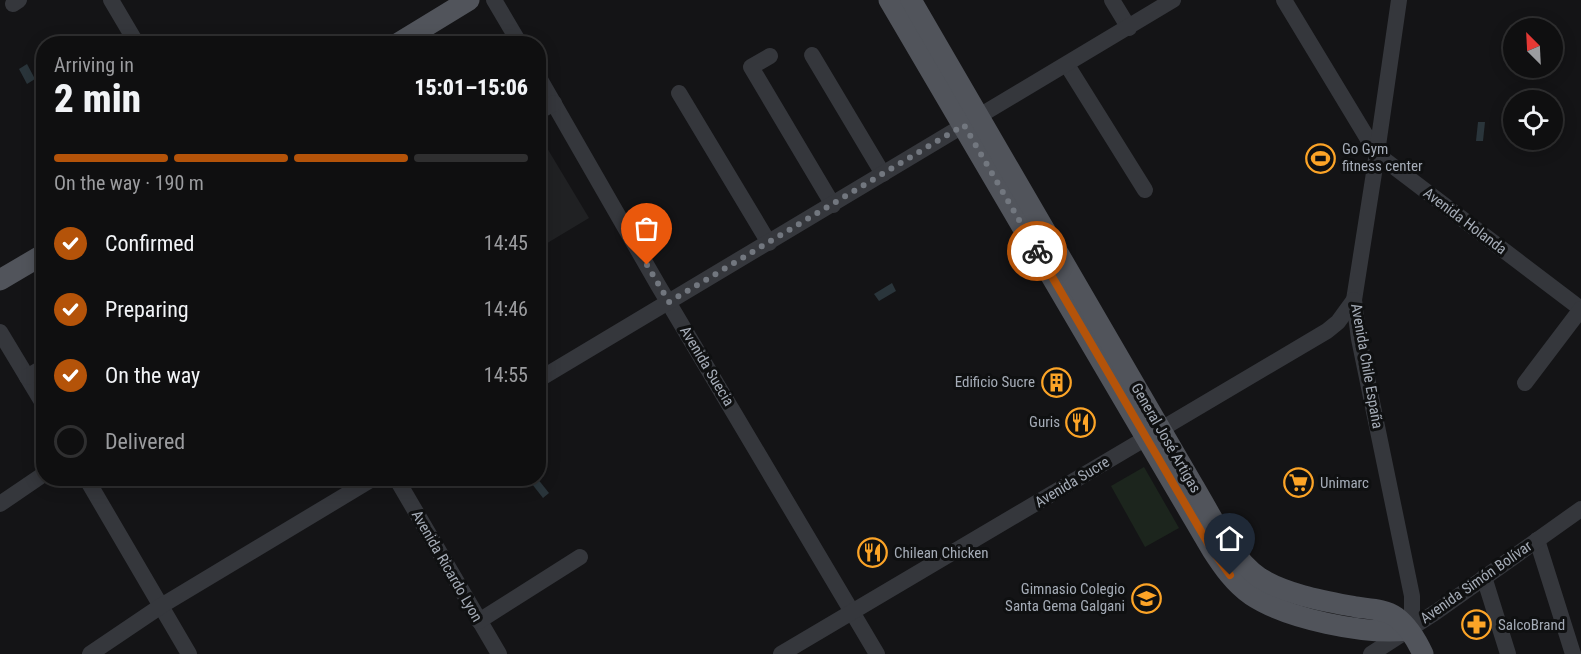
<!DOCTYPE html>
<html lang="en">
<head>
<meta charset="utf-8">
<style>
  body { margin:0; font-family:"Roboto Condensed",sans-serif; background:#181819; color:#f1f3f6; height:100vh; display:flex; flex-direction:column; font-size:22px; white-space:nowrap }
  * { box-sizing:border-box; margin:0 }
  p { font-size:20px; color:#9b9c9f }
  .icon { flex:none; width:33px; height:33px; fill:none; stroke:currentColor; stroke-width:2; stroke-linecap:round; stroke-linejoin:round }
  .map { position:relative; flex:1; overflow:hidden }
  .details { position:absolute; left:36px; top:36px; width:510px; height:450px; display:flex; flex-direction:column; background:#0f0f10; border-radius:24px; box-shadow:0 3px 15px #0003,0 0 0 2px #2f2f30 }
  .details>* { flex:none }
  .needle { width:39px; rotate:336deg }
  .fabs { position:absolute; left:1503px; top:18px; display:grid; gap:12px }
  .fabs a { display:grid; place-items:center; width:60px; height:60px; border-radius:50%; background:#0f0f10; box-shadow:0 3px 15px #0003,0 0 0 2px #2f2f30; font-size:30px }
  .pin { position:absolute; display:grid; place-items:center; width:51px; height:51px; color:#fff; margin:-62px -26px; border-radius:50% 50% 50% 0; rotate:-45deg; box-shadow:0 0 6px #0007 }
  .pin .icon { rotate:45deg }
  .courier { position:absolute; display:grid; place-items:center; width:60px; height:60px; margin:-30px; border:4px solid #b45309; border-radius:50%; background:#fff; color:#222; box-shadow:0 2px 8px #0007 }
  .overview em { font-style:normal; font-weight:800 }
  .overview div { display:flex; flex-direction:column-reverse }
  .overview { display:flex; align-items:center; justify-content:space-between; height:102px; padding:0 18px }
  h1 { font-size:39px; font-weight:800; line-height:45px }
  .bar { display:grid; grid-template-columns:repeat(4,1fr); gap:9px 6px; align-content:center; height:72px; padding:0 18px }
  .bar i { height:8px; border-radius:4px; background:#2f2f30 }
  .bar .on { background:#b45309 }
  .bar p { grid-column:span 4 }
  ol { padding:0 18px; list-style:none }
  li { display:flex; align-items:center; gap:18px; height:66px }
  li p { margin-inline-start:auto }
  li .icon { padding:6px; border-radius:50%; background:#b45309; color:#fff; stroke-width:4 }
  li:last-child { color:#9b9c9f }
  li i { width:33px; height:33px; border:3px solid #2f2f30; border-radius:50% }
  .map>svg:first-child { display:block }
  .built { fill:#202123 }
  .green { fill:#1c251d }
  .water { fill:#2a353b }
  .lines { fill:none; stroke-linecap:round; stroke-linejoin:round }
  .minor { stroke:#35373c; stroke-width:16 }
  .major { stroke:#51545b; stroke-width:21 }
  .done { stroke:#72777f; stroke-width:6; stroke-dasharray:0 10.8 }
  .route { stroke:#b45309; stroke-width:8 }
  .labels { text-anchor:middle; stroke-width:6; stroke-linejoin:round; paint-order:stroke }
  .poi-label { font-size:15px; fill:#a5acb7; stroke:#0f1011; text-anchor:start }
  .street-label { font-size:15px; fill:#a5acb7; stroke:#0f1011 }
</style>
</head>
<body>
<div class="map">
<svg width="1581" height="654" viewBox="0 0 1581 654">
  <rect width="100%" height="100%" fill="#141416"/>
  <path class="built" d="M544 143 589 218 539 248V147Z"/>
  <path class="green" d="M1144 467 1179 528 1145 547 1111 486Z"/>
  <g class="water">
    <path d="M27 64 35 79 27 84 19 69Z"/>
    <path d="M1478 122H1485L1483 141H1476Z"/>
    <path d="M892 283 896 291 879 301 874 294Z"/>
    <path d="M537 478 549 493 543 498 532 484Z"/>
  </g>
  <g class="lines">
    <g class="minor">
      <path d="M111 0 137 44"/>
      <path d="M494 0 520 44"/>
      <path d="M1112 0 1129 28"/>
      <path d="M1284 0 1377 154 1581 309"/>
      <path d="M1399 0 1374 173 1354 300 1359 339 1412 596V614L1408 630"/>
      <path d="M13 4 19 0"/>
      <path d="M812 55 883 174"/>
      <path d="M770 56 751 67 833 205"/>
      <path d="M1067 65 1145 190"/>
      <path d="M538 76 658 285 877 654"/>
      <path d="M679 93 769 243"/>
      <path d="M538 112 554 103"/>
      <path d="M0 332 44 405"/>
      <path d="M27 377 44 367"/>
      <path d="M538 380 1173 0"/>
      <path d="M1525 383 1581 309"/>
      <path d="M86 478 189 654"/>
      <path d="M396 478 499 654"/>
      <path d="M0 504 44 474"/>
      <path d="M1537 540 1573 654"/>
      <path d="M1484 577 1508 654"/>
      <path d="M479 621 580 557"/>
      <path d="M90 654 161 606 374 478"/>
      <path d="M781 654 1327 331 1338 322 1354 300"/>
      <path d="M1371 654 1436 612 1581 509"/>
    </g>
    <g class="major">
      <path d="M889 0 1212 550C1223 567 1234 583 1251 595 1287 619 1365 635 1408 630"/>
      <path d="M911 0 1193 485C1210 513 1231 559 1260 578 1288 595 1325 601 1356 607 1369 609 1385 609 1396 617 1408 626 1417 641 1423 654"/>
      <path d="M397 44 469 0"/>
      <path d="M0 280 44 254"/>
    </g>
  </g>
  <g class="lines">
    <path class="done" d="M647 265 669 302 964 125 1037 251"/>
    <path class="route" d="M1037 251 1212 550 1230 575"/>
  </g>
  <defs>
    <symbol id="stadium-ring" viewBox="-11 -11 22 22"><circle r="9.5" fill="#0f1011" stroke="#fca427" stroke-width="1.5"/><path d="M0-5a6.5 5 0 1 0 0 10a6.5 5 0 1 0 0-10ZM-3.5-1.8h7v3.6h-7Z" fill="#fca427"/></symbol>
    <symbol id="building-ring" viewBox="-11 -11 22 22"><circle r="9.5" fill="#0f1011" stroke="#fca427" stroke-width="1.5"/><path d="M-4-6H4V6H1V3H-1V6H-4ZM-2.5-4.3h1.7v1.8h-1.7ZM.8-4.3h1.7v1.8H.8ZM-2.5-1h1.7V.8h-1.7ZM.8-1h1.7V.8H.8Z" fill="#fca427"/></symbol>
    <symbol id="restaurant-ring" viewBox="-11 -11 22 22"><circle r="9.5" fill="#0f1011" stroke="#fca427" stroke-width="1.5"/><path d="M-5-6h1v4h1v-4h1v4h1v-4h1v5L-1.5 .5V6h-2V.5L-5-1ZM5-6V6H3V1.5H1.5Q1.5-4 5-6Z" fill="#fca427"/></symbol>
    <symbol id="supermarket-ring" viewBox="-11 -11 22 22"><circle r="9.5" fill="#0f1011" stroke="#fca427" stroke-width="1.5"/><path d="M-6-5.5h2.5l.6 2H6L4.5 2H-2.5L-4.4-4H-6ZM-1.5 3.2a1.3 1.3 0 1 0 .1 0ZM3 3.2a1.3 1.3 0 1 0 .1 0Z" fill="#fca427"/></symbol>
    <symbol id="school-ring" viewBox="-11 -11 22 22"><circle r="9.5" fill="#0f1011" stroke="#fca427" stroke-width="1.5"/><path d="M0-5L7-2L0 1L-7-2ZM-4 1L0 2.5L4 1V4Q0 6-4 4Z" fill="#fca427"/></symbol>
    <symbol id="pharmacy-ring" viewBox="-11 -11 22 22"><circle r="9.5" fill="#0f1011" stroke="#fca427" stroke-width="1.5"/><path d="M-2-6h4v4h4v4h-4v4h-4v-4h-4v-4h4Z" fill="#fca427"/></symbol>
  </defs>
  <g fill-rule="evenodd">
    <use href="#stadium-ring" x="1304" y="142" width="33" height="33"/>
    <use href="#building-ring" x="1040" y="366" width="33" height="33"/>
    <use href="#restaurant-ring" x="1064" y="406" width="33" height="33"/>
    <use href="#supermarket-ring" x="1282" y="466" width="33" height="33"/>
    <use href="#restaurant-ring" x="856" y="536" width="33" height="33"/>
    <use href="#school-ring" x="1130" y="582" width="33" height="33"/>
    <use href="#pharmacy-ring" x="1460" y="608" width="33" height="33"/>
  </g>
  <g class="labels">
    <g class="poi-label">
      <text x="1342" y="154">Go Gym<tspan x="1342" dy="17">fitness center</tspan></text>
      <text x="1035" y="387" text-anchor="end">Edificio Sucre</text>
      <text x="1060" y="427" text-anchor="end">Guris</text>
      <text x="1320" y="488">Unimarc</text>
      <text x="894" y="558">Chilean Chicken</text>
      <text x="1125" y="594" text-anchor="end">Gimnasio Colegio<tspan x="1125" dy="17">Santa Gema Galgani</tspan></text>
      <text x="1498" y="630">SalcoBrand</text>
    </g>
    <g class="street-label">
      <text transform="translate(1465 221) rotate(37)" y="5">Avenida Holanda</text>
      <text transform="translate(707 366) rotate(59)" y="5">Avenida Suecia</text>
      <text transform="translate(1367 366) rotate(80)" y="5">Avenida Chile España</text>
      <text transform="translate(1166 438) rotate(60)" y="5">General José Artigas</text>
      <text transform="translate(1072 482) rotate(-31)" y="5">Avenida Sucre</text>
      <text transform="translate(447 566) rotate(60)" y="5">Avenida Ricardo Lyon</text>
      <text transform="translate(1476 582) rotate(-35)" y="5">Avenida Simón Bolívar</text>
    </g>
  </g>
</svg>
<div class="fabs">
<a><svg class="needle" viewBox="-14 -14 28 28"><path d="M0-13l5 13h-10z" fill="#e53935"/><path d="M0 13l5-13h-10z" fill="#9b9c9f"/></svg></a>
<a><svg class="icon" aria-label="locate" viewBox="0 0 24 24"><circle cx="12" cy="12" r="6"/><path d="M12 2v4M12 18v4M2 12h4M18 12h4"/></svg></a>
</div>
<div class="pin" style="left:647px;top:265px;background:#ea580c"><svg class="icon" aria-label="bag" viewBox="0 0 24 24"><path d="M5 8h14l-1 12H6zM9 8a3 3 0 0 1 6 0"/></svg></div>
<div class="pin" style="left:1230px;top:575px;background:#1f2937"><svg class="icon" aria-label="home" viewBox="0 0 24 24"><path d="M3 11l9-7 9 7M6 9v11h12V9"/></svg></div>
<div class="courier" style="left:1037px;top:251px"><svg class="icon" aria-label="bike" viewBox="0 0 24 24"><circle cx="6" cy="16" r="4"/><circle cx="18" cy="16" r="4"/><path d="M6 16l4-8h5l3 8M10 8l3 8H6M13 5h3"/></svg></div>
<section class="details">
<div class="overview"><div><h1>2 min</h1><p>Arriving in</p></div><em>15:01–15:06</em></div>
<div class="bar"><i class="on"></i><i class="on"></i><i class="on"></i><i></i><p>On the way · 190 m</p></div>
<ol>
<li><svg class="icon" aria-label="check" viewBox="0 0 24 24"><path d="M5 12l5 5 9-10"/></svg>Confirmed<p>14:45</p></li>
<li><svg class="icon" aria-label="check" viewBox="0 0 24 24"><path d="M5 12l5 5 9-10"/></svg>Preparing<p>14:46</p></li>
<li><svg class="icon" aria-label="check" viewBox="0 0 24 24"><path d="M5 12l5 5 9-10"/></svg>On the way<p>14:55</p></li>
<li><i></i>Delivered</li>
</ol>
</section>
</div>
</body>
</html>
